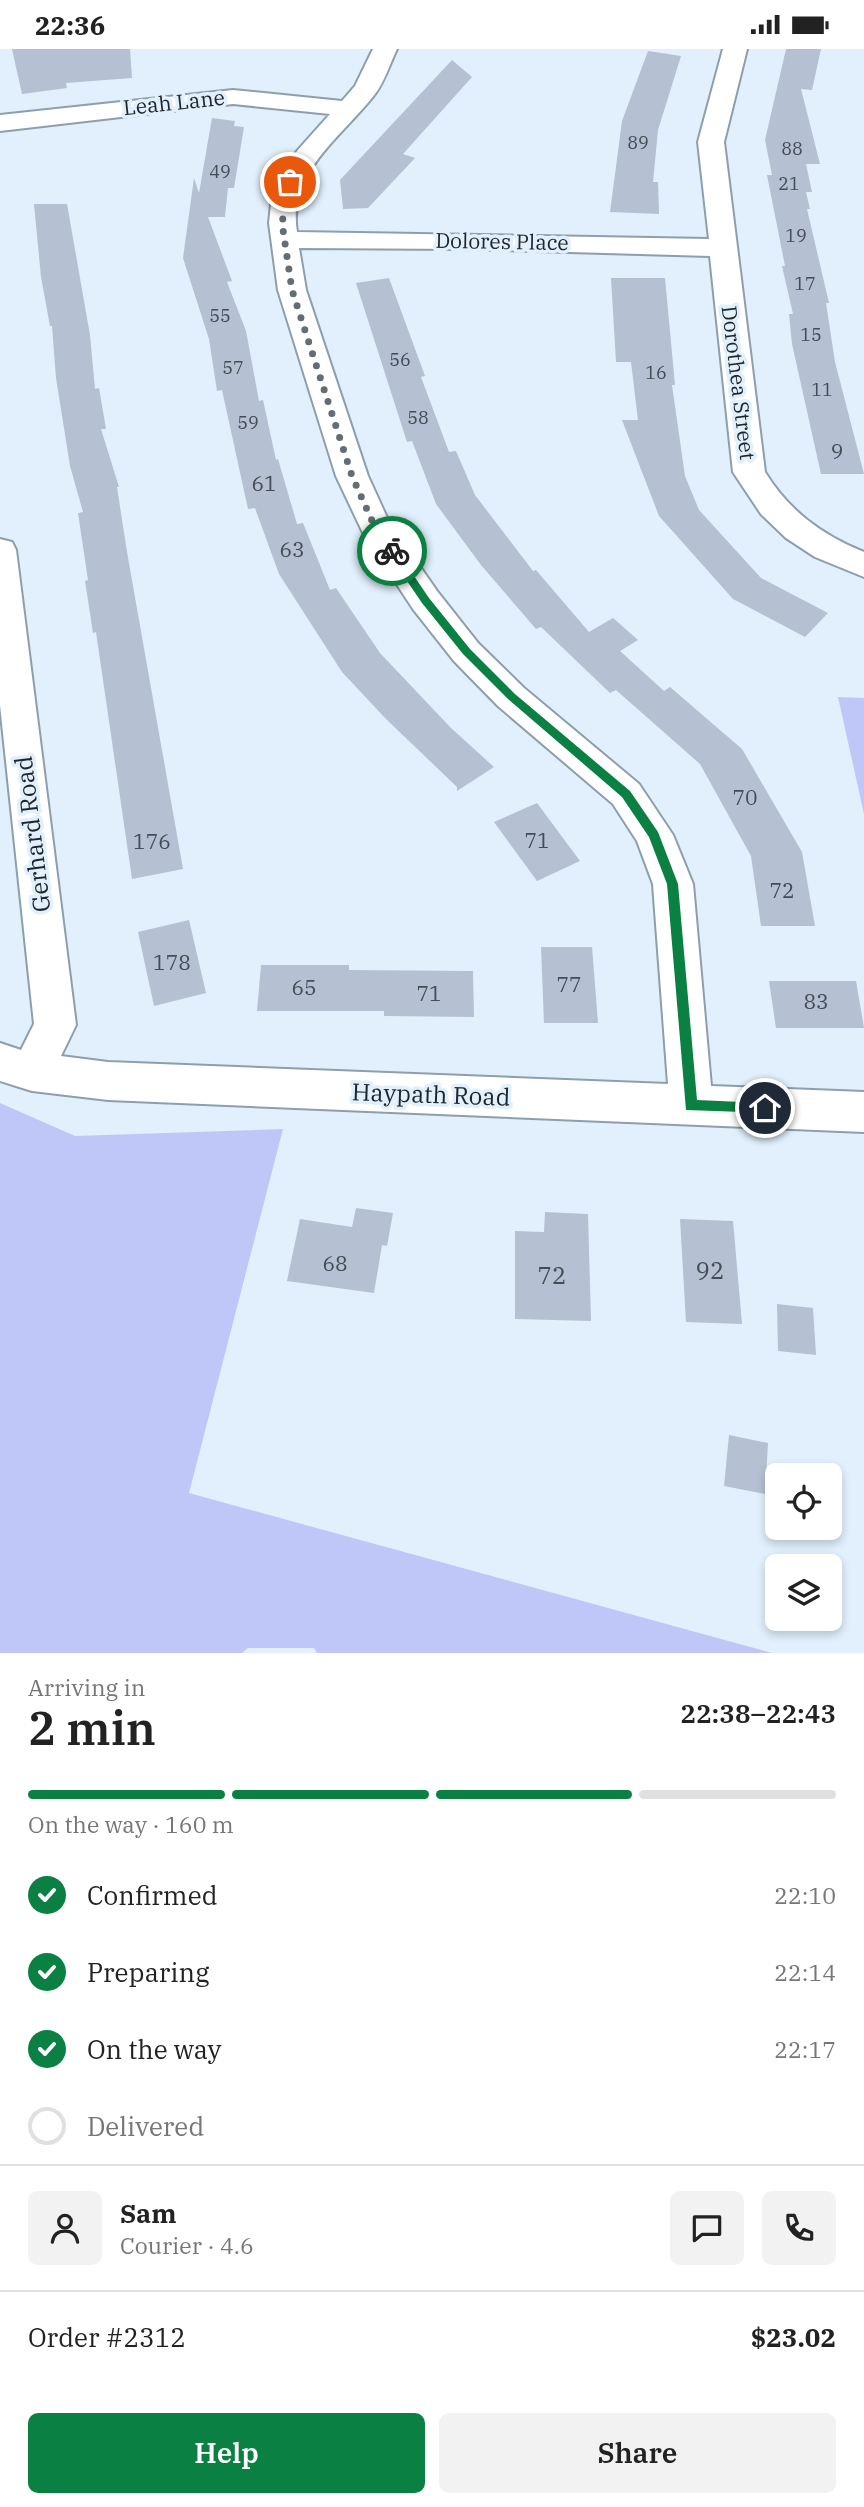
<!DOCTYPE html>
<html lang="en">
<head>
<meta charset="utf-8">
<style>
  body { margin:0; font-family:"IBM Plex Serif",serif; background:#f2f2f2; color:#222; height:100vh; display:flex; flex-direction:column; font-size:26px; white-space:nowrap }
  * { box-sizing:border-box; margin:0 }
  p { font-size:23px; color:#767676 }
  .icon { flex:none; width:38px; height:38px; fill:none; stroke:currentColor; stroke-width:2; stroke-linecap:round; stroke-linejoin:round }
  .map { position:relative; height:1604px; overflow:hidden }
  .panel { display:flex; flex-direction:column; background:#fff; flex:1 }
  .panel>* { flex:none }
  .fabs { position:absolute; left:765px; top:1414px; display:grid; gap:14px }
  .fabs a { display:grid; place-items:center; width:77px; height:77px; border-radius:10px; background:#fff; box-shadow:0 4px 10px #0003; font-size:35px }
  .pin { position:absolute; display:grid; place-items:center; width:60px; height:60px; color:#fff; margin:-30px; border:4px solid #fff; border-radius:50%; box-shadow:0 2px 7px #0007 }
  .courier { position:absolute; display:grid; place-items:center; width:70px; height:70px; margin:-35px; border:5px solid #0b8043; border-radius:50%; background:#fff; color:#222; box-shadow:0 2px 9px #0007 }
  .head em { font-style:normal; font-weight:600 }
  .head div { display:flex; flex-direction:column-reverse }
  .head { display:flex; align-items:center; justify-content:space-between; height:119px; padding:0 28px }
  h1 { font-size:46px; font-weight:600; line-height:52px }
  .bar { display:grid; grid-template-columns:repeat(4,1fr); gap:10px 7px; align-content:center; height:84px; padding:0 28px }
  .bar i { height:9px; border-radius:5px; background:#e0e0e0 }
  .bar .on { background:#0b8043 }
  .bar p { grid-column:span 4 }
  .line { display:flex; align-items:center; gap:18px; padding:0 28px; border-top:2px solid #e0e0e0 }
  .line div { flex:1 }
  .round { display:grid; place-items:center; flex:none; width:74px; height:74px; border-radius:10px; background:#f2f2f2 }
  ol { padding:0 28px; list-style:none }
  li { display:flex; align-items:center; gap:21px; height:77px }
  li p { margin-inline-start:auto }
  li .icon { padding:7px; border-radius:50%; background:#0b8043; color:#fff; stroke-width:4 }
  li:last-child { color:#767676 }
  li i { width:38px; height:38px; border:4px solid #e0e0e0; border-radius:50% }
  .action { display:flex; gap:14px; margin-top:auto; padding:14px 28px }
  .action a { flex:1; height:80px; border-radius:10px; background:#0b8043; color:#fff; font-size:28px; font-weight:600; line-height:80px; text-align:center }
  .action a+a { background:#f2f2f2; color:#222 }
  .status { display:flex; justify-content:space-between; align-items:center; height:49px; padding:0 35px; background:#fff; direction:ltr }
  .status svg { height:19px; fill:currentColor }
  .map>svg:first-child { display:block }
  .green { fill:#bfc7f8 }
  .building { fill:#b5c0d2 }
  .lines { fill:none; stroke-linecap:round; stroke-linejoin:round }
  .minor-casing { stroke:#8d9fac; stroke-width:4 }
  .minor { fill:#fff; fill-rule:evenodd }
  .route { fill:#0b8043 }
  .done { stroke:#636d74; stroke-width:7; stroke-dasharray:0 12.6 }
  .labels { text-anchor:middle; stroke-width:7; stroke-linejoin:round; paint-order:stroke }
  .far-number-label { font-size:18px; fill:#444c55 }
  .far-street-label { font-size:21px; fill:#1f262b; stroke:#e1f0fc }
  .number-label { font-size:21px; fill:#444c55 }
  .street-label { font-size:24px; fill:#1f262b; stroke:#e1f0fc }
  .near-number-label { font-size:24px; fill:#444c55 }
</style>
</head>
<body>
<div class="status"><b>22:36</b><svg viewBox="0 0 49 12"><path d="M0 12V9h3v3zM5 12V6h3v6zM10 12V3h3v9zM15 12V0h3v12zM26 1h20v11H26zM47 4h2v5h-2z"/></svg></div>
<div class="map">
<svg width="864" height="1604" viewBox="0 0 864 1604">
  <rect width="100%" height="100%" fill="#e1f0fc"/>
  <g class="green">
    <path d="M838 648 864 649V765Z"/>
    <path d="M0 1054 75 1087 283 1080 189 1444 772 1604H317L314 1599H248L242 1604H0Z"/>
  </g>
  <g class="building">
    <path d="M12 0H130L132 29 66 34 67 39 22 45Z"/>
    <path d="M786 0H821L812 41 801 40 820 115H806L812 143H806L810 160H807L829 254H826L835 313 864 425H821L792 295 789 265H793L782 217H785L767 126H772L765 91Z"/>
    <path d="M648 2 681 7 658 81 653 133H658L659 165 610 163 622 72Z"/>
    <path d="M452 11 472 28 403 105 415 109 368 159 343 160 340 131Z"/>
    <path d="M212 69 235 72 234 77 244 78 234 139H228L225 168H208L232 232 227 233 246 282 259 352 263 351 276 411 278 410 297 475 303 474 330 541 336 539 380 604 451 679 494 718 457 742V738L386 670 342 623 279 525 255 459 248 460 222 341 217 342 209 290 183 209 194 129 199 144Z"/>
    <path d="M34 155H67L90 286 95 340 99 339 106 380H101L119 438H117L127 503 183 820 132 830 96 583 93 584 85 532 88 531 78 464 83 463 70 417 56 329 52 277H50L41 228Z"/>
    <path d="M389 229 425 327 421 328 449 403 456 402 475 446 533 522 536 521 589 583 613 569 638 591 620 602 664 642 670 638 742 700 802 803 815 877H761L751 807 700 715 616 641 610 644 541 578 536 580 481 516 436 455 412 392 407 393 356 234Z"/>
    <path d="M611 229H665L675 336H672L685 427 699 461 761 529 828 564 805 588 733 550 659 467 622 371H638L631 313H616Z"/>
    <path d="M537 754 580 812 537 832 494 773Z"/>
    <path d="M189 871 206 944 154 957 138 883Z"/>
    <path d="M541 898H592L598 974H544Z"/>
    <path d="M261 916H349V921L473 922 474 968 384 967V962H257Z"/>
    <path d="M769 932H856L864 979H776Z"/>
    <path d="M356 1159 393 1164 387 1197 382 1196 374 1244 287 1232 300 1170 352 1178Z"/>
    <path d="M545 1163 588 1165 591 1272 515 1270V1182L544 1183Z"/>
    <path d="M680 1170 733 1172 742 1275 686 1273Z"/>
    <path d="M777 1255 813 1259 816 1306 778 1302Z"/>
    <path d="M729 1386 768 1394 765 1445 724 1437Z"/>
  </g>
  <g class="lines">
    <defs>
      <path id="minor" d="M373 0H397C390 14 385 32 375 45 343 87 287 123 297 183L709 190 698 93 723 0H747L724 93 765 423C789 462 822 486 864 503V528L815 508 786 489 761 465 733 423 710 207 462 200 299 199 306 241 368 427 389 473 437 542 478 594 524 639 639 735 673 786 693 835 711 1037 864 1043V1083L108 1051 32 1042 0 1032V994L21 1001 34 975 0 656V490L12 493 16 501 76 976 61 1007 108 1013 668 1035 653 835 637 792 613 755 498 657 454 612 413 560 363 484 336 427 278 241 269 174 272 146 277 133 297 102 330 65 233 55 0 82V66L233 41 342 52 355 37Z"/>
    </defs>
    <use href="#minor" class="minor-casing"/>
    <use href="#minor" class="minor"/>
  </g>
  <path class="route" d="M388 499H395L429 549 470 600 515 645 630 742 658 783 678 835 697 1051 765 1054 770 1055V1064L686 1061 667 835 649 788 622 748 508 650 463 605 422 554 388 504Z"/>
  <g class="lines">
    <path class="done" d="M290 133 282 174 292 241 352 427 374 476 392 502"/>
  </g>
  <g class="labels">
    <g class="far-number-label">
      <text x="638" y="100">89</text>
      <text x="792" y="106">88</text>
      <text x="220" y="129">49</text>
      <text x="789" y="141">21</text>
      <text x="796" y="193">19</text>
      <text x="805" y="241">17</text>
      <text x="220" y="273">55</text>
      <text x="811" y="292">15</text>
      <text x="400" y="317">56</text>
      <text x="233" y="325">57</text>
      <text x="656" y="330">16</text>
      <text x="822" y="347">11</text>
      <text x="418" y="375">58</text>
      <text x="248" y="380">59</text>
    </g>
    <g class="far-street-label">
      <text transform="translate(174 54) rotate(-6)" y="7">Leah Lane</text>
      <text transform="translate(502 193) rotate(1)" y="7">Dolores Place</text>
      <text transform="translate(738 334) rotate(83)" y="7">Dorothea Street</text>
    </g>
    <g class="number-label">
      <text x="837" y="410">9</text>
      <text x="264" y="442">61</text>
      <text x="292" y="508">63</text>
      <text x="745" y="756">70</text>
      <text x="537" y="799">71</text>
      <text x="152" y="800">176</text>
      <text x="782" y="849">72</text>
      <text x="172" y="921">178</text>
      <text x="569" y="943">77</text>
      <text x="304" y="946">65</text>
      <text x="429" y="952">71</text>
      <text x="816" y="960">83</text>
      <text x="335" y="1222">68</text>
    </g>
    <g class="street-label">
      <text transform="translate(33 785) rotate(-97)" y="8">Gerhard Road</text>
      <text transform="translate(431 1046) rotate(2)" y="8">Haypath Road</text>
    </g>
    <g class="near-number-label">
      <text x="710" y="1230">92</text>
      <text x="552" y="1235">72</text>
    </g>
  </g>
</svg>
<div class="fabs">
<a><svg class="icon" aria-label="locate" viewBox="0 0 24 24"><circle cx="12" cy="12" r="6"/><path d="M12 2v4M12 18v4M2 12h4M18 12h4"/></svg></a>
<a><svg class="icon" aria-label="layers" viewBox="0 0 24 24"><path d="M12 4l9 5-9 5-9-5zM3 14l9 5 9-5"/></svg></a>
</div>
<div class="pin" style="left:290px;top:133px;background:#ea580c"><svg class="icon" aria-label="bag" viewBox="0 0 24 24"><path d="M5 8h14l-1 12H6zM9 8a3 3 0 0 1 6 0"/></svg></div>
<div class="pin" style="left:765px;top:1059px;background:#1f2937"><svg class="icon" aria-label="home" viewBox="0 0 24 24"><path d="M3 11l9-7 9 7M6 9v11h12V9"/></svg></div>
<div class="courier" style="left:392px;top:502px"><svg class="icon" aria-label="bike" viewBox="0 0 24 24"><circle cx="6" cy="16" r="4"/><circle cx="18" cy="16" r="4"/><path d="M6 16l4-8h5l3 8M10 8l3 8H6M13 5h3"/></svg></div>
</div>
<section class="panel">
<div class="head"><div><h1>2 min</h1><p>Arriving in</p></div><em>22:38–22:43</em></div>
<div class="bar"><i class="on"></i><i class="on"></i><i class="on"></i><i></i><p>On the way · 160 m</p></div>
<ol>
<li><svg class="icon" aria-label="check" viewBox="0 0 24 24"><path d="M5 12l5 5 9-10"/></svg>Confirmed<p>22:10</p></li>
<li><svg class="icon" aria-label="check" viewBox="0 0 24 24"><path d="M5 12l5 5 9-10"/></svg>Preparing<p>22:14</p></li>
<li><svg class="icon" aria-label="check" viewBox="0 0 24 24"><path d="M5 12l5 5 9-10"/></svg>On the way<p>22:17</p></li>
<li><i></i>Delivered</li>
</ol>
<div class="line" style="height:126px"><a class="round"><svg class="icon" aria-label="person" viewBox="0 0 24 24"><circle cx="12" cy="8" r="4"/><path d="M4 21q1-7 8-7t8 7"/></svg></a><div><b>Sam</b><p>Courier · 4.6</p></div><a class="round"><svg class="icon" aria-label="chat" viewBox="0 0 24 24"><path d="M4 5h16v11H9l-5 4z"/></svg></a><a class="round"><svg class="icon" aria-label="phone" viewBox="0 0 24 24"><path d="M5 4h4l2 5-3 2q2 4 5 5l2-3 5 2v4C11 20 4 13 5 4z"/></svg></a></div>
<div class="line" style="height:91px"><div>Order #2312</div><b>$23.02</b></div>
<div class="action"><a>Help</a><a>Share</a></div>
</section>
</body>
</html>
